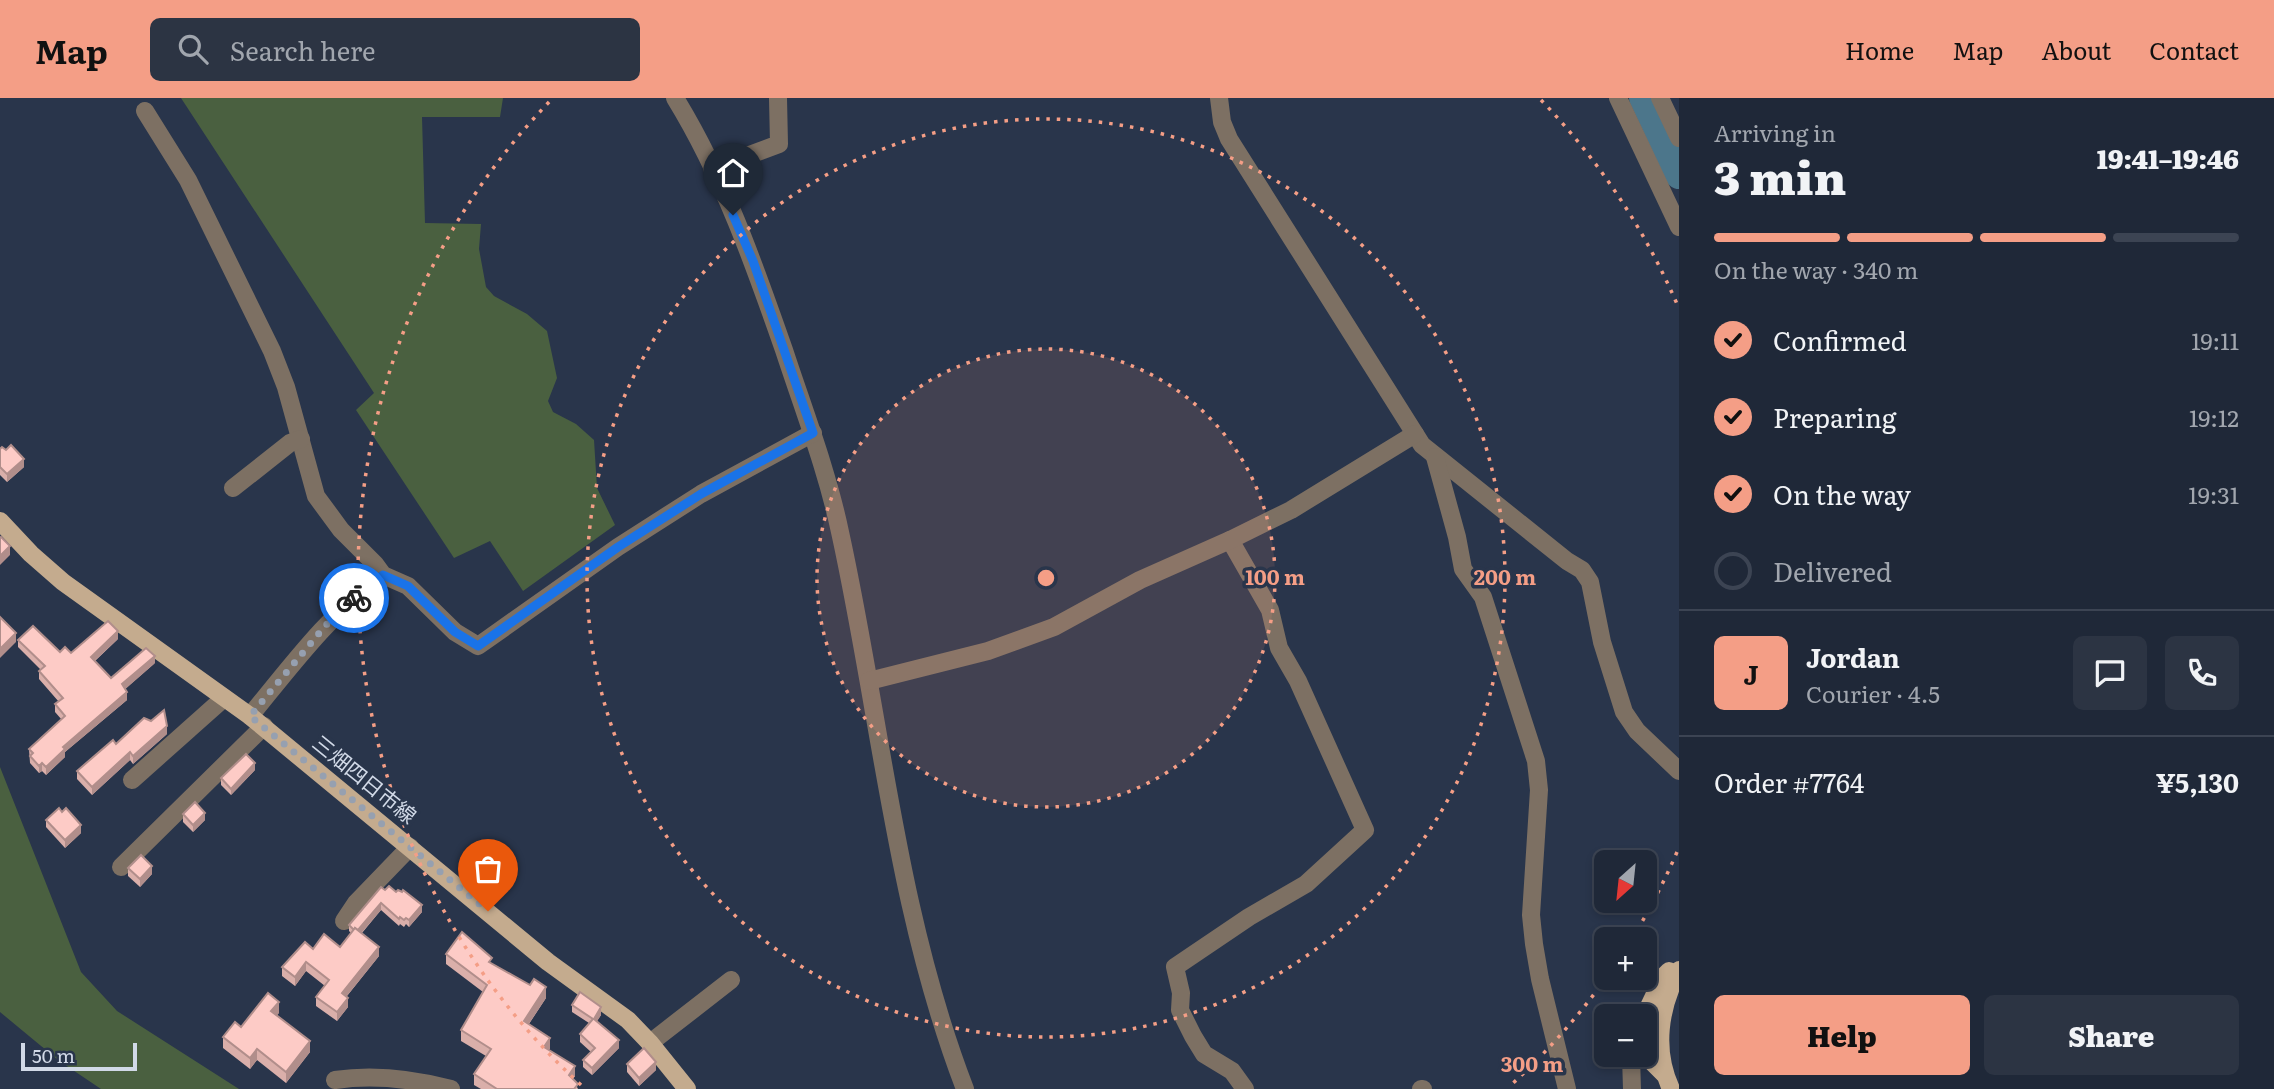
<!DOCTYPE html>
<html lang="en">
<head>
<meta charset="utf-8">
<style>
  body { margin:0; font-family:Literata,"Noto Sans JP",serif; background:#2c3443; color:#f1f3f6; height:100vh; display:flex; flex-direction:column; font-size:26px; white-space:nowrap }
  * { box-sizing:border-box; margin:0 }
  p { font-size:23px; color:#a1a6ae }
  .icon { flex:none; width:38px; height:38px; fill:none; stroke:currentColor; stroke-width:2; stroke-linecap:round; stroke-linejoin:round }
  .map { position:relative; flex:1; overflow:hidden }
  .drawer { display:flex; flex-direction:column; background:#1f2838; width:595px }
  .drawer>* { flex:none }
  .needle { width:46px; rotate:207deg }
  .tools { position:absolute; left:1594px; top:752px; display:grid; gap:14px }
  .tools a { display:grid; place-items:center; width:63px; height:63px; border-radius:10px; background:#1f2838; box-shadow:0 4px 10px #0003,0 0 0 2px #3c4453; font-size:35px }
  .scale { position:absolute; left:21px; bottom:18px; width:116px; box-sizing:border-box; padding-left:7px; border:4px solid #d1d9e7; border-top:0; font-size:19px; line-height:24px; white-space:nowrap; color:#d1d9e7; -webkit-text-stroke:5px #29354b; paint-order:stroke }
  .pin { position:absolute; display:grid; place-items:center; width:60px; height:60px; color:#fff; margin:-72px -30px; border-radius:50% 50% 50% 0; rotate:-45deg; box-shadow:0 0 7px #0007 }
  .pin .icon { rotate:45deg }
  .courier { position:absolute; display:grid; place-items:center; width:70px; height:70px; margin:-35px; border:5px solid #1a73e8; border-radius:50%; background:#fff; color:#222; box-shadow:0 2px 9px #0007 }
  .overview em { font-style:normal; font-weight:800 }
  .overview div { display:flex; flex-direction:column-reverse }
  .overview { display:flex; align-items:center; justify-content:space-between; height:119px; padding:0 35px }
  h1 { font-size:46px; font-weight:800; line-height:52px }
  .bar { display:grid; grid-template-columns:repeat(4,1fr); gap:10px 7px; align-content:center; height:84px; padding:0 35px }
  .bar i { height:9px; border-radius:5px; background:#3c4453 }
  .bar .on { background:#f49e86 }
  .bar p { grid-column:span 4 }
  .line { display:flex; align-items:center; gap:18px; padding:0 35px; border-top:2px solid #3c4453 }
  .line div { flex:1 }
  .round { display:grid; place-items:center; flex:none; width:74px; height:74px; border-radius:10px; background:#2c3443 }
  ol { padding:0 35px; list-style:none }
  li { display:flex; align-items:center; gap:21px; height:77px }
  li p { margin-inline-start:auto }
  li .icon { padding:7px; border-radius:50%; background:#f49e86; color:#111; stroke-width:4 }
  li:last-child { color:#a1a6ae }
  li i { width:38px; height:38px; border:4px solid #3c4453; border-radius:50% }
  .button { display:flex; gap:14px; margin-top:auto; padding:14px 35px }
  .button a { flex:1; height:80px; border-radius:10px; background:#f49e86; color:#111; font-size:28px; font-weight:800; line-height:80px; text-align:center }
  .button a+a { background:#2c3443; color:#f1f3f6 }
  header { display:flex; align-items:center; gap:42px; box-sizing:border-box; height:98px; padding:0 35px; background:#f49e86; color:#111 }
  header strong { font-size:33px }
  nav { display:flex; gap:38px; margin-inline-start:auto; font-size:24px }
  .search { width:490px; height:63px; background:#2c3443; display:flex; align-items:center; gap:18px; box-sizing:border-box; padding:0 24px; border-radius:10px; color:#a1a6ae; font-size:26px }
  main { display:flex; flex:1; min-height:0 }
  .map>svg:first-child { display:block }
  .green { fill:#4a6040 }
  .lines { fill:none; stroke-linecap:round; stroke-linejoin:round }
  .river { stroke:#4c768b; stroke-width:28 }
  .minor { stroke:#7d7063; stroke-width:18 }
  .major { stroke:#c4ab8e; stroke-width:18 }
  .wall { fill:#daafaa }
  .shaded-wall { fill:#b18e8b }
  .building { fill:#fdcbc6; stroke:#b18e8b; stroke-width:2 }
  .done { stroke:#96a0b0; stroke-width:7; stroke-dasharray:0 12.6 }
  .route { stroke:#1a73e8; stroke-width:9 }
  .ring { fill:none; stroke:#f49e86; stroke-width:3.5; stroke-dasharray:3.5 7 }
  .labels { text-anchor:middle; stroke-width:7; stroke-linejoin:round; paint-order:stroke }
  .street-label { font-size:21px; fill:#d1d9e7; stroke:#29354b }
  .centre { fill:#f49e86; stroke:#29354b; stroke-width:3.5 }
  .ring-label { font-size:21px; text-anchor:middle; font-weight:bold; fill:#f49e86; stroke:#29354b; stroke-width:7; stroke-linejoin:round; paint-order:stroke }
</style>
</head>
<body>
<header>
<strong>Map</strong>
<div class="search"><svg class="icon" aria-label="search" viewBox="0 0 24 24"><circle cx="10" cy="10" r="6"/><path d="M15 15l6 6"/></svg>Search here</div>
<nav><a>Home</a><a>Map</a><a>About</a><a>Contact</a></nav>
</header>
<main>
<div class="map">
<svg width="1679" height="991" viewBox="0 0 1679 991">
  <rect width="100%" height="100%" fill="#29354b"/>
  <g class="green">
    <path d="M181 0H503L500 19H422L425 125 481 126 479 151 486 189 494 198 527 216 547 233 557 280 548 303 553 314 576 326 594 342 597 390 615 427 523 493 490 443 454 460 356 312 374 295Z"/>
    <path d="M0 669 81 874 117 913 239 991H101L58 962 0 914Z"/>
  </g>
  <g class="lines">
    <path class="river" d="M1643 0 1679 77"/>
    <g class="minor">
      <path d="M675 0C723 78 754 166 784 252 804 313 827 372 840 434 881 621 896 812 965 991"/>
      <path d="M1219 0 1222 24 1229 41 1422 347 1567 463 1582 472 1590 484 1602 544 1624 614 1637 633 1679 673"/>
      <path d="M1618 0 1679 129"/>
      <path d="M1660 0 1679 40"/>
      <path d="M145 13 188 82 272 253 286 289 316 398 341 432 375 466 383 477 408 488 455 534 478 548 618 449 701 396 813 335"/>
      <path d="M712 71 779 46 778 0"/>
      <path d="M1435 359 1457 439 1463 471 1483 499 1536 663 1539 692 1531 817 1534 846 1540 881 1567 991"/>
      <path d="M233 390 290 345 301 341"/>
      <path d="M1230 442 1270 512 1279 550 1298 583 1365 732 1306 786 1249 819 1175 869 1181 895 1180 912 1193 938 1204 956 1232 973 1245 991"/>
      <path d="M869 583 988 553 1054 529 1140 482 1230 442 1291 412 1415 336"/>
      <path d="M250 618C291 568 330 515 383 477"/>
      <path d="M132 682 224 600"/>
      <path d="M121 769 264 628"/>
      <path d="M344 823 356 805 410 749"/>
      <path d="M650 945 731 882"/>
      <path d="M1631 958 1632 991"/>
      <path d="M335 982C375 976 413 981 451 991"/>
      <path d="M1421 991H1423"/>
    </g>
    <g class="major">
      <path d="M0 423 31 456 63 484 250 618 548 864 628 922 650 945 687 991"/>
      <path d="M1644 919 1663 879 1669 873"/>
      <path d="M1631 957 1650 962 1664 976"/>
      <path d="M1671 991C1653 952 1659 910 1679 872"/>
    </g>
  </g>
  <g class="wall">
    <path d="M0 351 6 352 24 369 7 384 0 377Z"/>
    <path d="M118 541 95 563 111 580 155 565 125 591 127 602 65 654V659L46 677 42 673 39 675 30 665 29 651 62 622 55 614V606L59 604 39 581V573L41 572 18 549V542L60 554 71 555Z"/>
    <path d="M167 636 133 666 130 662 92 697 77 681V673L116 646Z"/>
    <path d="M255 672 231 697 221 687V680Z"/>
    <path d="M183 716 205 722 193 734 183 724Z"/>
    <path d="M46 722 81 735 65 750 46 729Z"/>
    <path d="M128 770 152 776 140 789 128 778Z"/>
    <path d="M385 792 396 794 422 814 409 829 406 826 404 829 400 826 399 828 381 812 362 835 379 858 347 898 348 909 337 923 316 908V899L325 888 306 873 295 888 282 878V869L313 851 340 849 351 835 349 833V827Z"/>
    <path d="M446 856 492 866 546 900 529 926 550 950 549 952 575 978 573 981 578 991H481L474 987V976L486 958 461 943V932L483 894 446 866Z"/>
    <path d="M572 907 601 917 597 923 619 950 592 977 583 969V962L591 954 580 944V936L589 925 572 914Z"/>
    <path d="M279 915 277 917 310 954 286 985 257 962 250 971 223 950V939L241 929Z"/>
    <path d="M627 966 656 972 639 988 627 974Z"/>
  </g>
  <g class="shaded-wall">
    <path d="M24 361V369L7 384V376Z"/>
    <path d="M10 448V457L0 467V458Z"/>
    <path d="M118 533V541L91 566V559Z"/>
    <path d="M16 535V544L0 560V551Z"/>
    <path d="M155 558V565L122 594V586Z"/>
    <path d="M127 594V602L65 654V659L46 677V669L63 649Z"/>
    <path d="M167 628V636L133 666V658Z"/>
    <path d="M130 654V662L92 697V689Z"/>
    <path d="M42 665V673L39 675V668Z"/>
    <path d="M255 665V672L231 697V691Z"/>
    <path d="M205 715V722L193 734V727Z"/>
    <path d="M81 727V735L65 750V742Z"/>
    <path d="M152 768V776L140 789V781Z"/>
    <path d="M381 805V812L357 840V834Z"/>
    <path d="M422 807V814L409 829V822Z"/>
    <path d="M379 849V858L342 904V895Z"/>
    <path d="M306 864V873L295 888V879Z"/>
    <path d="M546 889V900L524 933V923Z"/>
    <path d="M348 900V909L337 923V914Z"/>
    <path d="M279 904V915L271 924V913Z"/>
    <path d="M601 909V917L594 928V921Z"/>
    <path d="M550 940V950L544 959V949Z"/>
    <path d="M619 942V950L592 977V970Z"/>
    <path d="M310 943V954L286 985V974Z"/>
    <path d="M257 951V962L250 971V960Z"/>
    <path d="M656 964V972L639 988V980Z"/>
    <path d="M575 968V978L569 987V977Z"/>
  </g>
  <g class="building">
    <path d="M11 347 24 361 7 376 0 369V351L2 349 6 352Z"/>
    <path d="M1 439 10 448 0 458V440Z"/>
    <path d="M0 519 16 535 0 551Z"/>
    <path d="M108 523 118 533 91 559 111 580 146 550 155 558 122 586 127 594 63 649 65 651 46 669 42 665 39 668 30 658 33 655 29 651 65 618 55 606 63 600 39 573 45 568 18 542 33 528 60 554 65 549 71 555Z"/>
    <path d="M164 612 167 628 133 658 130 654 92 689 77 673 113 642 116 646 144 620 151 623Z"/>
    <path d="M246 656 255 665 231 691 221 680Z"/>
    <path d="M195 704 205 715 193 727 183 716Z"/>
    <path d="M59 710 62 714 66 710 81 727 65 742 46 722Z"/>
    <path d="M141 757 152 768 140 781 128 770Z"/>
    <path d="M389 788 396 794 398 792 402 794 403 792 422 807 409 822 406 820 404 822 400 819 399 821 381 805 358 832 355 830 354 832 349 827 381 789 385 792Z"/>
    <path d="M355 830 379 849 342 895 348 900 337 914 316 899 329 882 306 864 295 879 282 869 305 844 313 851 324 836 340 849Z"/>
    <path d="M462 834 492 860 489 864 530 887 534 881 546 889 524 923 550 940 544 949 575 968 569 977 578 986 574 991H497L474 976 491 951 461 932 487 887 446 856Z"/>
    <path d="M580 894 601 909 594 921 619 942 592 970 583 962 595 950 580 936 593 921 572 907Z"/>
    <path d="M268 895 279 904 271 913 310 943 286 974 257 951 250 960 223 939 235 924 241 929Z"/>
    <path d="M644 950 656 964 639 980 627 966Z"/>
  </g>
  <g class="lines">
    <path class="done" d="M354 500 326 527 250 618 488 813"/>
    <path class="route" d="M354 500 383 477 408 488 455 534 478 548 618 449 701 396 813 335 753 163 733 117"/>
  </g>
  <circle cx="1046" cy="480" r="229" fill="#f49e86" fill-opacity=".12"/>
  <g class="ring">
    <circle cx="1046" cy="480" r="229"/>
    <circle cx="1046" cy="480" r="459"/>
    <path d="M1677 754A688 688 0 0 1 1633 839M1606 880A688 688 0 0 1 1511 987M581 987A688 688 0 0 1 551 2M1541 2A688 688 0 0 1 1677 206"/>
  </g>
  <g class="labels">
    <g class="street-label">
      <text transform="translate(364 682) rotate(39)" y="7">三畑四日市線</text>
    </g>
  </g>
  <circle cx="1046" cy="480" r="10" class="centre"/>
  <g class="ring-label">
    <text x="1275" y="487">100 m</text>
    <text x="1505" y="487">200 m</text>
    <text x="1532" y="974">300 m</text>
  </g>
</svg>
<div class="tools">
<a><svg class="needle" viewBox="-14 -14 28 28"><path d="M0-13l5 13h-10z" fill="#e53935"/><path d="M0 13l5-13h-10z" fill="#a1a6ae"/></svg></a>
<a>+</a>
<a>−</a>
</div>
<div class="scale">50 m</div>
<div class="pin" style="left:488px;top:813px;background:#ea580c"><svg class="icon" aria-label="bag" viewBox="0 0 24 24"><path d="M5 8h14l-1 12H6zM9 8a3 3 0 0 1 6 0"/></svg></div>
<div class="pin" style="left:733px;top:117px;background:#1f2937"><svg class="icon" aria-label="home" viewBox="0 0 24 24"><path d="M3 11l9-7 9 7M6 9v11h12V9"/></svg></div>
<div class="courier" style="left:354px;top:500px"><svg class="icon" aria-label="bike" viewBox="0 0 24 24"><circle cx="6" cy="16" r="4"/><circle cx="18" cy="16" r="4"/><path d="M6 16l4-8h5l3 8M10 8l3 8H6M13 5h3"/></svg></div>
</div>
<section class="drawer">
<div class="overview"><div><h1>3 min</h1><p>Arriving in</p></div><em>19:41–19:46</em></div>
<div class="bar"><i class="on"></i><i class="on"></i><i class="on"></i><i></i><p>On the way · 340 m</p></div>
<ol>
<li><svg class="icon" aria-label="check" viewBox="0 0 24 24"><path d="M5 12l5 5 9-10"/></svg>Confirmed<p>19:11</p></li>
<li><svg class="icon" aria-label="check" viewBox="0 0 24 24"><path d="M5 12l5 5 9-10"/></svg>Preparing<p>19:12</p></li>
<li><svg class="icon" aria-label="check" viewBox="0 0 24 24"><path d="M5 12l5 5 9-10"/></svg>On the way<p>19:31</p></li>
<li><i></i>Delivered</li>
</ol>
<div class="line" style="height:126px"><b class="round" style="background:#f49e86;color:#111">J</b><div><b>Jordan</b><p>Courier · 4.5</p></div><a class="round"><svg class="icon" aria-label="chat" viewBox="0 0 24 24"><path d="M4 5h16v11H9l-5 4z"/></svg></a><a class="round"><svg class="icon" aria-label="phone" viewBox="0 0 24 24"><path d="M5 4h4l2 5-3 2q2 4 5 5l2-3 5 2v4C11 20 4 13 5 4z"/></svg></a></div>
<div class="line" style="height:91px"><div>Order #7764</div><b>¥5,130</b></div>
<div class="button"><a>Help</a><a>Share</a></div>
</section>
</main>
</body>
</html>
